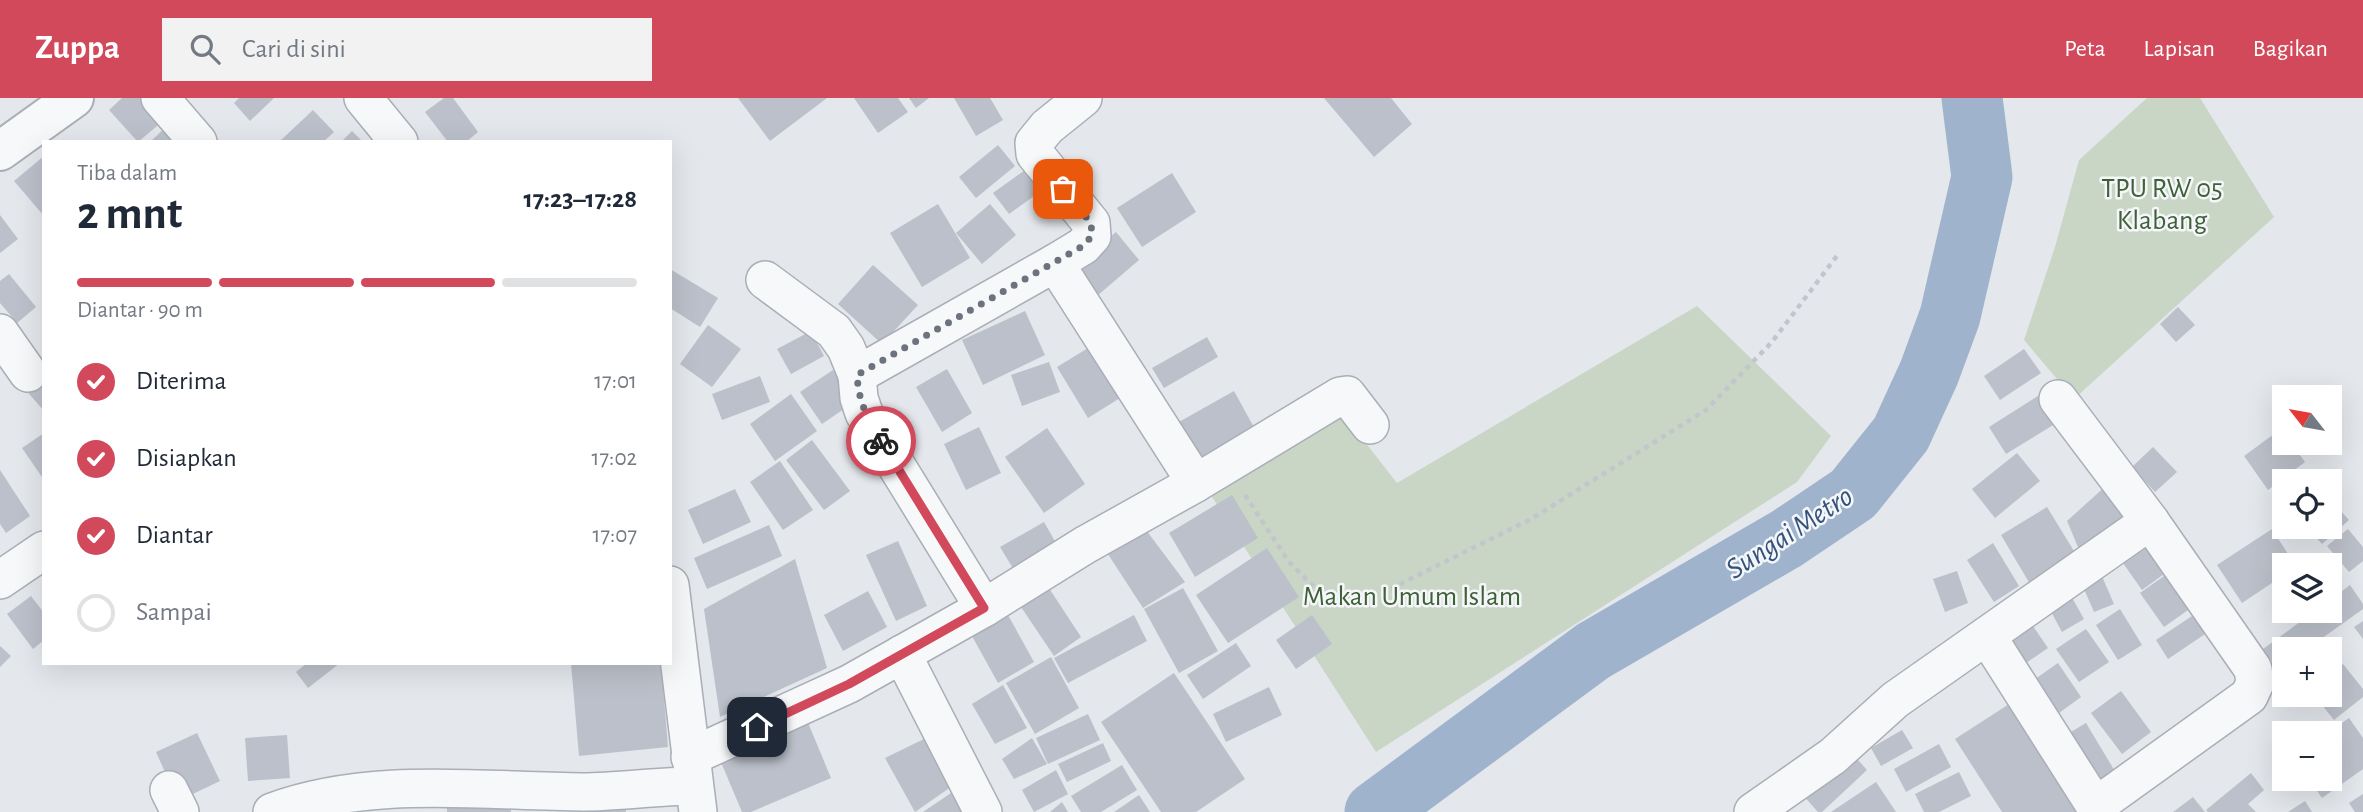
<!DOCTYPE html>
<html lang="id">
<head>
<meta charset="utf-8">
<style>
  body { margin:0; font-family:"Alegreya Sans",sans-serif; background:#f2f2f3; color:#1f2937; height:100vh; display:flex; flex-direction:column; font-size:26px; white-space:nowrap }
  * { box-sizing:border-box; margin:0 }
  p { font-size:23px; color:#747a83 }
  .icon { flex:none; width:38px; height:38px; fill:none; stroke:currentColor; stroke-width:2; stroke-linecap:round; stroke-linejoin:round }
  .map { position:relative; flex:1; overflow:hidden }
  .side { position:absolute; left:42px; top:42px; width:630px; height:525px; display:flex; flex-direction:column; background:#fff; border-radius:0px; box-shadow:0 7px 28px #0002 }
  .side>* { flex:none }
  .needle { width:46px; rotate:301deg }
  .buttons { position:absolute; left:2272px; top:287px; display:grid; gap:14px }
  .buttons a { display:grid; place-items:center; width:70px; height:70px; border-radius:0px; background:#fff; box-shadow:0 7px 28px #0002; font-size:35px }
  .pin { position:absolute; display:grid; place-items:center; width:60px; height:60px; color:#fff; margin:-30px; border-radius:14px; box-shadow:0 4px 10px #0006 }
  .courier { position:absolute; display:grid; place-items:center; width:70px; height:70px; margin:-35px; border:5px solid #d1495b; border-radius:50%; background:#fff; color:#222; box-shadow:0 2px 9px #0007 }
  .overview em { font-style:normal; font-weight:600 }
  .overview div { display:flex; flex-direction:column-reverse }
  .overview { display:flex; align-items:center; justify-content:space-between; height:119px; padding:0 35px }
  h1 { font-size:46px; font-weight:600; line-height:52px }
  .bar { display:grid; grid-template-columns:repeat(4,1fr); gap:10px 7px; align-content:center; height:84px; padding:0 35px }
  .bar i { height:9px; border-radius:5px; background:#e0e1e3 }
  .bar .selected { background:#d1495b }
  .bar p { grid-column:span 4 }
  ol { padding:0 35px; list-style:none }
  li { display:flex; align-items:center; gap:21px; height:77px }
  li p { margin-inline-start:auto }
  li .icon { padding:7px; border-radius:50%; background:#d1495b; color:#fff; stroke-width:4 }
  li:last-child { color:#747a83 }
  li i { width:38px; height:38px; border:4px solid #e0e1e3; border-radius:50% }
  header { display:flex; align-items:center; gap:42px; box-sizing:border-box; height:98px; padding:0 35px; background:#d1495b; color:#fff }
  header strong { font-size:33px }
  nav { display:flex; gap:38px; margin-inline-start:auto; font-size:24px }
  .search { width:490px; height:63px; background:#f2f2f3; display:flex; align-items:center; gap:18px; box-sizing:border-box; padding:0 24px; border-radius:0px; color:#747a83; font-size:26px }
  .map>svg:first-child { display:block }
  .green { fill:#c9d6c5 }
  .lines { fill:none; stroke-linecap:round; stroke-linejoin:round }
  .river { stroke:#9fb4cc; stroke-width:61 }
  .building { fill:#bbc0ca }
  .minor-casing { stroke:#a9aeb7; stroke-width:40 }
  .tertiary-casing { stroke:#a9aeb7; stroke-width:42 }
  .path { stroke:#c2c5cb; stroke-width:4.5; stroke-dasharray:5 5; stroke-linecap:butt }
  .minor { stroke:#f7f8fa; stroke-width:37 }
  .tertiary { stroke:#f7f8fa; stroke-width:38 }
  .done { stroke:#6c737f; stroke-width:7; stroke-dasharray:0 12.6 }
  .route { stroke:#d1495b; stroke-width:9 }
  .labels { text-anchor:middle; stroke-width:5; stroke-linejoin:round; paint-order:stroke }
  .park-label { font-size:28px; fill:#3f6138; stroke:#f4f6f9 }
  .water-label { font-size:30px; font-style:italic; fill:#34527a; stroke:#f4f6f9 }
</style>
</head>
<body>
<header>
<strong>Zuppa</strong>
<div class="search"><svg class="icon" aria-label="search" viewBox="0 0 24 24"><circle cx="10" cy="10" r="6"/><path d="M15 15l6 6"/></svg>Cari di sini</div>
<nav><a>Peta</a><a>Lapisan</a><a>Bagikan</a></nav>
</header>
<div class="map">
<svg width="2363" height="714" viewBox="0 0 2363 714">
  <rect width="100%" height="100%" fill="#e4e7ec"/>
  <g class="green">
    <path d="M2147 0H2200L2274 119 2074 301 2024 242 2055 149 2079 62Z"/>
    <path d="M1697 208 1831 338 1797 384 1376 654 1203 385 1339 311 1397 385Z"/>
  </g>
  <g class="lines">
    <path class="river" d="M1375 714 1593 553 1786 441 1853 396 1901 336 1929 275 1950 218 1982 79 1972 0"/>
  </g>
  <g class="building">
    <path d="M122 0H143L163 23 138 44 109 12Z"/>
    <path d="M239 0H274L250 23 234 5Z"/>
    <path d="M444 0H453L478 34 466 44H448L425 14Z"/>
    <path d="M738 0H827L770 43Z"/>
    <path d="M854 0H898L908 14 878 35Z"/>
    <path d="M909 0H929L916 10Z"/>
    <path d="M954 0H990L1003 22 976 38Z"/>
    <path d="M1324 0H1391L1412 26 1374 59Z"/>
    <path d="M313 12 334 34 323 44H279Z"/>
    <path d="M168 27 176 44H150Z"/>
    <path d="M352 33 363 44H341Z"/>
    <path d="M998 47 1015 68 976 100 959 79Z"/>
    <path d="M44 58V118L14 83Z"/>
    <path d="M1032 67 1048 88 1009 116 993 95Z"/>
    <path d="M1172 75 1196 114 1142 149 1117 110Z"/>
    <path d="M938 106 970 160 922 189 890 135Z"/>
    <path d="M990 106 1016 137 982 166 956 135Z"/>
    <path d="M0 117 18 141 0 155Z"/>
    <path d="M1116 134 1139 162 1097 198 1074 170Z"/>
    <path d="M873 167 918 207 882 246 838 206Z"/>
    <path d="M670 171 718 200 700 229 670 210Z"/>
    <path d="M9 176 36 209 17 225 0 205V183Z"/>
    <path d="M2178 209 2195 227 2176 244 2160 226Z"/>
    <path d="M1025 213 1045 257 983 287 962 242Z"/>
    <path d="M708 227 741 251 712 289 680 266Z"/>
    <path d="M811 233 824 258 791 276 777 251Z"/>
    <path d="M1207 239 1218 259 1164 290 1152 270Z"/>
    <path d="M1098 244 1128 295 1088 320 1057 269Z"/>
    <path d="M2024 251 2041 275 2000 302 1984 278Z"/>
    <path d="M1049 264 1060 294 1022 308 1011 277Z"/>
    <path d="M947 271 972 315 942 334 916 289Z"/>
    <path d="M44 272V313L24 290Z"/>
    <path d="M833 272 854 304 822 326 800 294Z"/>
    <path d="M760 278 770 304 722 322 712 296Z"/>
    <path d="M1234 293 1256 333 1193 369 1170 329Z"/>
    <path d="M2046 293 2063 321 2006 356 1989 329Z"/>
    <path d="M791 296 817 333 775 363 750 326Z"/>
    <path d="M979 329 1001 375 966 392 944 346Z"/>
    <path d="M1047 330 1085 386 1044 415 1005 359Z"/>
    <path d="M2281 331 2284 335V345H2291L2305 364 2268 392 2244 358Z"/>
    <path d="M44 335V382L22 350Z"/>
    <path d="M812 342 850 393 824 412 786 362Z"/>
    <path d="M2153 349 2177 374 2155 394 2132 369Z"/>
    <path d="M2017 355 2040 383 1995 420 1972 391Z"/>
    <path d="M780 363 813 412 783 432 750 384Z"/>
    <path d="M0 372 30 418 6 435 0 426Z"/>
    <path d="M2108 386 2139 415 2081 456 2067 423Z"/>
    <path d="M735 391 751 424 703 446 688 412Z"/>
    <path d="M1232 397 1258 440 1195 479 1169 435Z"/>
    <path d="M2329 400 2349 422 2322 446 2307 429H2329Z"/>
    <path d="M2047 409 2077 458 2030 486 2001 437Z"/>
    <path d="M1044 424 1060 452 1017 477 1000 449Z"/>
    <path d="M769 427 782 458 707 491 694 460Z"/>
    <path d="M1143 428 1185 484 1143 510 1104 450Z"/>
    <path d="M2272 431 2295 467H2284V477L2242 505 2217 467Z"/>
    <path d="M2348 431 2363 449V463L2349 474 2327 448Z"/>
    <path d="M2150 435 2175 468 2142 492 2118 458Z"/>
    <path d="M898 443 927 508 896 523 866 457Z"/>
    <path d="M1993 445 2019 488 1994 504 1967 462Z"/>
    <path d="M1267 450 1299 499 1228 545 1196 497Z"/>
    <path d="M795 461 827 570 720 619 704 511Z"/>
    <path d="M2174 471 2198 505 2164 529 2140 495Z"/>
    <path d="M1957 473 1968 505 1945 514 1933 481Z"/>
    <path d="M2101 476 2114 506 2094 514 2081 484Z"/>
    <path d="M1043 481 1081 539 1054 558 1015 500Z"/>
    <path d="M2350 487 2363 506V511L2307 551H2284V568L2278 572 2263 551 2315 513H2329V503Z"/>
    <path d="M1183 490 1218 553 1179 575 1144 511Z"/>
    <path d="M868 493 887 529 843 553 824 517Z"/>
    <path d="M2070 496 2084 521 2062 534 2048 508Z"/>
    <path d="M31 498 44 515V542L33 551 7 516Z"/>
    <path d="M1003 508 1034 564 998 585 967 529Z"/>
    <path d="M2204 510 2217 528 2168 561 2156 542Z"/>
    <path d="M2120 511 2142 547 2118 562 2096 527Z"/>
    <path d="M1134 517 1147 543 1068 585 1054 560Z"/>
    <path d="M1312 517 1332 546 1296 571 1276 542Z"/>
    <path d="M2027 519 2048 550 2023 567 2002 536Z"/>
    <path d="M2363 523V541L2354 529Z"/>
    <path d="M2086 531 2109 564 2079 584 2056 551Z"/>
    <path d="M1236 545 1251 568 1203 601 1187 577Z"/>
    <path d="M0 548 11 558 0 569Z"/>
    <path d="M1051 559 1079 610 1035 636 1006 585Z"/>
    <path d="M307 565H340L308 590 296 574Z"/>
    <path d="M571 565H661L668 649 579 658Z"/>
    <path d="M2058 565 2081 599 2055 618 2031 584Z"/>
    <path d="M2343 566 2363 591V599L2334 622 2314 597H2329V577Z"/>
    <path d="M1174 575 1245 681 1196 714H1161L1101 624Z"/>
    <path d="M1003 587 1027 630 995 646 972 606Z"/>
    <path d="M1269 589 1282 617 1226 644 1213 616Z"/>
    <path d="M2121 593 2151 634 2122 656 2091 615Z"/>
    <path d="M2020 599 2093 714H2002L1955 641Z"/>
    <path d="M1088 616 1100 642 1048 666 1036 640Z"/>
    <path d="M806 620 831 680 751 714H742L718 657Z"/>
    <path d="M2349 620 2363 640V671L2322 700 2309 681H2329V634Z"/>
    <path d="M2086 625 2116 675 2089 692 2059 641Z"/>
    <path d="M1902 632 1913 650 1881 668 1871 650Z"/>
    <path d="M197 635 220 683 178 703 156 654Z"/>
    <path d="M287 637 290 680 248 683 245 640Z"/>
    <path d="M926 640 958 684 915 714 885 660Z"/>
    <path d="M1032 640 1047 666 1014 681 1002 661Z"/>
    <path d="M1103 645 1111 663 1067 684 1058 666Z"/>
    <path d="M1939 646 1951 669 1906 694 1894 671Z"/>
    <path d="M1849 652 1867 672 1822 714H1818L1802 696Z"/>
    <path d="M1122 667 1137 692 1101 714H1081L1071 698Z"/>
    <path d="M1056 672 1068 696 1034 714 1022 692Z"/>
    <path d="M1959 674 1971 698 1939 714H1924L1915 696Z"/>
    <path d="M2251 675 2264 692 2248 706 2256 714H2208L2206 712Z"/>
    <path d="M1876 684 1896 714H1831Z"/>
    <path d="M957 691 973 714H923Z"/>
    <path d="M2363 696V714H2355L2349 705Z"/>
    <path d="M1139 697 1150 714H1114Z"/>
    <path d="M2193 699 2205 714H2173Z"/>
    <path d="M510 703 511 714H447V707Z"/>
    <path d="M2305 703 2312 714H2288Z"/>
    <path d="M1062 704 1068 714H1050Z"/>
    <path d="M626 710V714H590V711Z"/>
  </g>
  <g class="lines">
    <defs>
      <g id="minor">
        <path d="M160 0 198 44"/>
        <path d="M363 0 399 44"/>
        <path d="M1055 165 1196 385"/>
        <path d="M765 182 834 233 846 250 857 277"/>
        <path d="M0 235 28 275"/>
        <path d="M2058 301 2150 423 2253 571 2255 585 2249 598 2096 708"/>
        <path d="M0 482 44 452"/>
        <path d="M670 487 698 714"/>
        <path d="M984 510 864 315 859 300 857 277 1055 165 1083 148 1092 138 1091 125 1035 56 1034 45 1047 29 1083 0"/>
        <path d="M1987 538 2099 714"/>
        <path d="M902 556 983 714"/>
        <path d="M690 659 849 586 984 510 1085 447 1196 385 1340 298 1347 297 1370 327"/>
        <path d="M169 692 180 714"/>
        <path d="M272 714C370 678 479 693 582 694 619 694 657 688 694 688"/>
        <path d="M1753 714 1833 658 1895 602 2150 423"/>
      </g>
      <path id="tertiary" d="M0 53 74 0"/>
    </defs>
    <use href="#minor" class="minor-casing"/>
    <use href="#tertiary" class="tertiary-casing"/>
    <path class="path" d="M1245 397 1289 464 1326 501 1368 502 1531 421 1706 312 1772 244 1839 155"/>
    <use href="#minor" class="minor"/>
    <use href="#tertiary" class="tertiary"/>
  </g>
  <g class="lines">
    <path class="done" d="M881 343C867 319 859 306 857 277L1083 148 1092 138 1091 125 1063 91"/>
    <path class="route" d="M757 629 849 586 984 510 881 343"/>
  </g>
  <g class="labels">
    <g class="park-label">
      <text x="2162" y="99">TPU RW 05<tspan x="2162" dy="32">Klabang</tspan></text>
      <text x="1412" y="507">Makan Umum Islam</text>
    </g>
    <g class="water-label">
      <text transform="translate(1789 434) rotate(-33)" y="10">Sungai Metro</text>
    </g>
  </g>
</svg>
<div class="buttons">
<a><svg class="needle" viewBox="-14 -14 28 28"><path d="M0-13l5 13h-10z" fill="#e53935"/><path d="M0 13l5-13h-10z" fill="#747a83"/></svg></a>
<a><svg class="icon" aria-label="locate" viewBox="0 0 24 24"><circle cx="12" cy="12" r="6"/><path d="M12 2v4M12 18v4M2 12h4M18 12h4"/></svg></a>
<a><svg class="icon" aria-label="layers" viewBox="0 0 24 24"><path d="M12 4l9 5-9 5-9-5zM3 14l9 5 9-5"/></svg></a>
<a>+</a>
<a>−</a>
</div>
<div class="pin" style="left:1063px;top:91px;background:#ea580c"><svg class="icon" aria-label="bag" viewBox="0 0 24 24"><path d="M5 8h14l-1 12H6zM9 8a3 3 0 0 1 6 0"/></svg></div>
<div class="pin" style="left:757px;top:629px;background:#1f2937"><svg class="icon" aria-label="home" viewBox="0 0 24 24"><path d="M3 11l9-7 9 7M6 9v11h12V9"/></svg></div>
<div class="courier" style="left:881px;top:343px"><svg class="icon" aria-label="bike" viewBox="0 0 24 24"><circle cx="6" cy="16" r="4"/><circle cx="18" cy="16" r="4"/><path d="M6 16l4-8h5l3 8M10 8l3 8H6M13 5h3"/></svg></div>
<section class="side">
<div class="overview"><div><h1>2 mnt</h1><p>Tiba dalam</p></div><em>17:23–17:28</em></div>
<div class="bar"><i class="selected"></i><i class="selected"></i><i class="selected"></i><i></i><p>Diantar · 90 m</p></div>
<ol>
<li><svg class="icon" aria-label="check" viewBox="0 0 24 24"><path d="M5 12l5 5 9-10"/></svg>Diterima<p>17:01</p></li>
<li><svg class="icon" aria-label="check" viewBox="0 0 24 24"><path d="M5 12l5 5 9-10"/></svg>Disiapkan<p>17:02</p></li>
<li><svg class="icon" aria-label="check" viewBox="0 0 24 24"><path d="M5 12l5 5 9-10"/></svg>Diantar<p>17:07</p></li>
<li><i></i>Sampai</li>
</ol>
</section>
</div>
</body>
</html>
